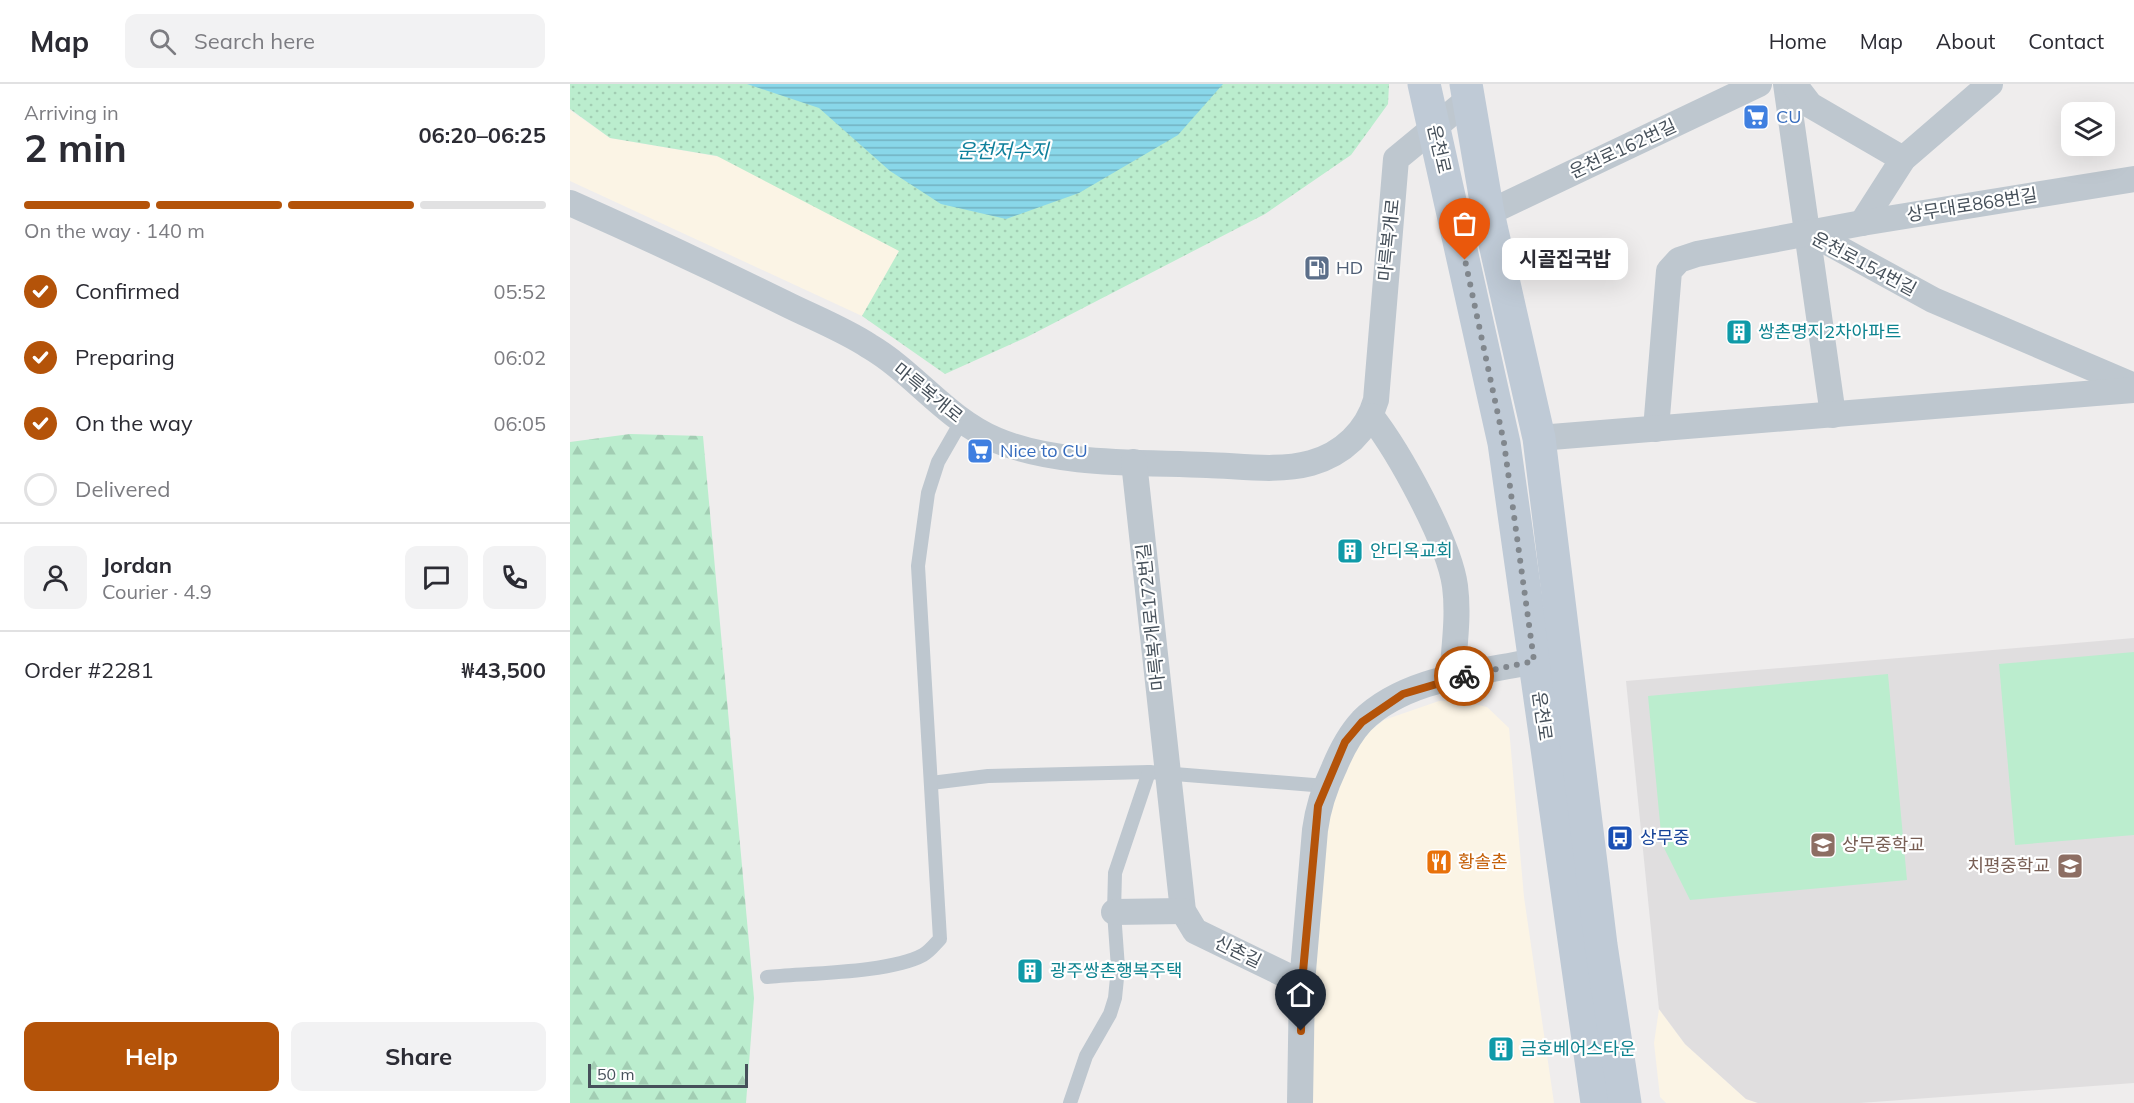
<!DOCTYPE html>
<html lang="en">
<head>
<meta charset="utf-8">
<style>
  body { margin:0; font-family:Mulish,"Noto Sans KR",sans-serif; background:#f2f2f3; color:#2b2b33; height:100vh; display:flex; flex-direction:column; font-size:22px; white-space:nowrap }
  * { box-sizing:border-box; margin:0 }
  p { font-size:20px; color:#7c7c81 }
  .icon { flex:none; width:33px; height:33px; fill:none; stroke:currentColor; stroke-width:2; stroke-linecap:round; stroke-linejoin:round }
  .map { position:relative; flex:1; overflow:hidden }
  .details { display:flex; flex-direction:column; background:#fff; width:570px }
  .details>* { flex:none }
  .controls { position:absolute; left:1491px; top:18px; display:grid; gap:12px }
  .controls a { display:grid; place-items:center; width:54px; height:54px; border-radius:12px; background:#fff; box-shadow:0 6px 24px #0002; font-size:30px }
  .scale { position:absolute; left:18px; bottom:15px; width:160px; box-sizing:border-box; padding-left:6px; border:3px solid #46505a; border-top:0; font-size:16px; line-height:21px; white-space:nowrap; color:#46505a; -webkit-text-stroke:4px #fff; paint-order:stroke }
  .pin { position:absolute; display:grid; place-items:center; width:51px; height:51px; color:#fff; margin:-62px -26px; border-radius:50% 50% 50% 0; rotate:-45deg; box-shadow:0 0 6px #0007 }
  .pin .icon { rotate:45deg }
  .courier { position:absolute; display:grid; place-items:center; width:60px; height:60px; margin:-30px; border:4px solid #b45309; border-radius:50%; background:#fff; color:#222; box-shadow:0 2px 8px #0007 }
  .bubble { position:absolute; height:42px; border-radius:12px; background:#fff; box-shadow:0 6px 24px #0002; font-size:20px; font-weight:700; line-height:42px; text-align:center }
  .summary em { font-style:normal; font-weight:700 }
  .summary div { display:flex; flex-direction:column-reverse }
  .summary { display:flex; align-items:center; justify-content:space-between; height:102px; padding:0 24px }
  h1 { font-size:39px; font-weight:700; line-height:45px }
  .bar { display:grid; grid-template-columns:repeat(4,1fr); gap:9px 6px; align-content:center; height:72px; padding:0 24px }
  .bar i { height:8px; border-radius:4px; background:#e1e1e2 }
  .bar .on { background:#b45309 }
  .bar p { grid-column:span 4 }
  .line { display:flex; align-items:center; gap:15px; padding:0 24px; border-top:2px solid #e1e1e2 }
  .line div { flex:1 }
  .round { display:grid; place-items:center; flex:none; width:63px; height:63px; border-radius:12px; background:#f2f2f3 }
  ol { padding:0 24px; list-style:none }
  li { display:flex; align-items:center; gap:18px; height:66px }
  li p { margin-inline-start:auto }
  li .icon { padding:6px; border-radius:50%; background:#b45309; color:#fff; stroke-width:4 }
  li:last-child { color:#7c7c81 }
  li i { width:33px; height:33px; border:3px solid #e1e1e2; border-radius:50% }
  .action { display:flex; gap:12px; margin-top:auto; padding:12px 24px }
  .action a { flex:1; height:69px; border-radius:12px; background:#b45309; color:#fff; font-size:24px; font-weight:700; line-height:69px; text-align:center }
  .action a+a { background:#f2f2f3; color:#2b2b33 }
  header { display:flex; align-items:center; gap:36px; box-sizing:border-box; height:84px; padding:0 30px; background:#fff; border-bottom:2px solid #e1e1e2 }
  header strong { font-size:28px }
  nav { display:flex; gap:33px; margin-inline-start:auto; font-size:21px }
  .search { width:420px; height:54px; background:#f2f2f3; display:flex; align-items:center; gap:15px; box-sizing:border-box; padding:0 21px; border-radius:12px; color:#7c7c81; font-size:22px }
  main { display:flex; flex:1; min-height:0 }
  .map>svg:first-child { display:block }
  .commercial { fill:#fbf4e5 }
  .education { fill:#e0dedf }
  .forest { fill:url(#forest-firs) }
  .park { fill:url(#park-dots) }
  .pitch { fill:#bbedce }
  .water { fill:url(#water-rules) }
  .lines { fill:none; stroke-linecap:round; stroke-linejoin:round }
  .lane { stroke:#bec7cf; stroke-width:14 }
  .street { stroke:#bec7cf; stroke-width:26 }
  .secondary { stroke:#bfcad6; stroke-width:33 }
  .done { stroke:#81878d; stroke-width:6; stroke-dasharray:0 10.8 }
  .route { stroke:#b45309; stroke-width:8 }
  .labels { text-anchor:middle; stroke-width:4.5; stroke-linejoin:round; paint-order:stroke }
  .shop-label { font-size:18px; fill:#366cbe; stroke:#fff; text-anchor:start }
  .street-label { font-size:18px; fill:#46505a; stroke:#fff }
  .service-label { font-size:18px; fill:#4e5e75; stroke:#fff; text-anchor:start }
  .culture-label { font-size:18px; fill:#0d838f; stroke:#fff; text-anchor:start }
  .transit-label { font-size:18px; fill:#164399; stroke:#fff; text-anchor:start }
  .education-label { font-size:18px; fill:#785e54; stroke:#fff; text-anchor:start }
  .food-label { font-size:18px; fill:#c56008; stroke:#fff; text-anchor:start }
  .water-label { font-size:20px; font-style:italic; fill:#0f809c; stroke:#fff }
</style>
</head>
<body>
<header>
<strong>Map</strong>
<div class="search"><svg class="icon" aria-label="search" viewBox="0 0 24 24"><circle cx="10" cy="10" r="6"/><path d="M15 15l6 6"/></svg>Search here</div>
<nav><a>Home</a><a>Map</a><a>About</a><a>Contact</a></nav>
</header>
<main>
<section class="details">
<div class="summary"><div><h1>2 min</h1><p>Arriving in</p></div><em>06:20–06:25</em></div>
<div class="bar"><i class="on"></i><i class="on"></i><i class="on"></i><i></i><p>On the way · 140 m</p></div>
<ol>
<li><svg class="icon" aria-label="check" viewBox="0 0 24 24"><path d="M5 12l5 5 9-10"/></svg>Confirmed<p>05:52</p></li>
<li><svg class="icon" aria-label="check" viewBox="0 0 24 24"><path d="M5 12l5 5 9-10"/></svg>Preparing<p>06:02</p></li>
<li><svg class="icon" aria-label="check" viewBox="0 0 24 24"><path d="M5 12l5 5 9-10"/></svg>On the way<p>06:05</p></li>
<li><i></i>Delivered</li>
</ol>
<div class="line" style="height:108px"><a class="round"><svg class="icon" aria-label="person" viewBox="0 0 24 24"><circle cx="12" cy="8" r="4"/><path d="M4 21q1-7 8-7t8 7"/></svg></a><div><b>Jordan</b><p>Courier · 4.9</p></div><a class="round"><svg class="icon" aria-label="chat" viewBox="0 0 24 24"><path d="M4 5h16v11H9l-5 4z"/></svg></a><a class="round"><svg class="icon" aria-label="phone" viewBox="0 0 24 24"><path d="M5 4h4l2 5-3 2q2 4 5 5l2-3 5 2v4C11 20 4 13 5 4z"/></svg></a></div>
<div class="line" style="height:78px"><div>Order #2281</div><b>₩43,500</b></div>
<div class="action"><a>Help</a><a>Share</a></div>
</section>
<div class="map">
<svg width="1564" height="1019" viewBox="0 0 1564 1019">
  <defs>
    <pattern id="forest-firs" width="22" height="20" patternUnits="userSpaceOnUse" patternTransform="scale(1.5)"><rect width="22" height="20" fill="#bbedce"/><path d="M5 1l3.5 6h-7zM16 11l3.5 6h-7z" fill="#a2cdb3"/></pattern>
    <pattern id="park-dots" width="8" height="8" patternUnits="userSpaceOnUse" patternTransform="scale(1.5)"><rect width="8" height="8" fill="#bbedce"/><path d="M2 2h.1M6 6h.1" fill="none" stroke="#a2cdb3" stroke-width="1.8" stroke-linecap="round"/></pattern>
    <pattern id="water-rules" width="6" height="5" patternUnits="userSpaceOnUse" patternTransform="scale(1.5)"><rect width="6" height="5" fill="#89d7e9"/><path d="M0 2.5h6" fill="none" stroke="#72b1c0"/></pattern>
  </defs>
  <rect width="100%" height="100%" fill="#efeded"/>
  <g class="commercial">
    <path d="M0 26 40 54 151 73 330 167 292 232 0 97Z"/>
    <path d="M869 617H891L917 623 939 644 954 813 984 1019H740L745 838 759 725 786 658 814 636Z"/>
    <path d="M1089 925 1115 960 1176 1015 1188 1019H1096L1090 1013 1084 959Z"/>
  </g>
  <path class="education" d="M1564 554V999L1290 1019H1188L1176 1015 1115 960 1089 925 1056 597Z"/>
  <path class="forest" d="M60 350 133 352 184 914 176 1019H0V358Z"/>
  <path class="park" d="M0 0H819L818 20 781 71 695 130 457 253 375 290 292 232 329 167 147 72 40 54 0 25Z"/>
  <g class="pitch">
    <path d="M1564 568V751L1445 761 1429 580Z"/>
    <path d="M1318 590 1337 796 1120 816 1092 760 1078 612Z"/>
  </g>
  <path class="water" d="M177 0H653L608 51 509 109 436 135 371 120 320 87 249 24Z"/>
  <g class="lines">
    <g class="lane">
      <path d="M361 699 418 692 579 688 756 702"/>
      <path d="M197 893C237 889 320 889 353 871 360 867 365 860 370 855L348 482 358 409 368 378 391 338"/>
      <path d="M500 1019 516 972 540 930 545 914 548 884 544 828 545 789 579 688"/>
    </g>
    <g class="street">
      <path d="M1216 0 1263 331"/>
      <path d="M1224 0 1240 21 1333 75"/>
      <path d="M0 119C72 151 143 184 214 219 242 233 273 245 299 262 345 289 375 334 426 356 487 382 572 378 637 381 671 382 708 388 741 379 773 370 797 347 806 316L826 75 900 14"/>
      <path d="M918 129 1189 0"/>
      <path d="M1292 139 1333 75 1420 0"/>
      <path d="M1239 148 1363 216 1564 302"/>
      <path d="M801 332C829 368 879 458 885 502 889 532 884 564 882 594"/>
      <path d="M1086 345 1099 187 1109 176 1127 170 1292 139 1564 95"/>
      <path d="M969 354 1564 306"/>
      <path d="M564 378 613 827 625 847 732 899"/>
      <path d="M544 828 613 827"/>
      <path d="M730 1019 732 899 745 746C748 723 754 705 764 684 771 667 779 651 792 637 835 594 908 589 964 577"/>
    </g>
    <g class="secondary">
      <path d="M854 0 934 359 1027 1019"/>
      <path d="M896 0 918 129 969 354 1031 861 1055 1019"/>
    </g>
  </g>
  <g class="lines">
    <path class="done" d="M894 592 964 577 934 359 895 176"/>
    <path class="route" d="M731 947 732 899 748 722 775 658 792 638 833 610 894 592"/>
  </g>
  <defs>
    <symbol id="supermarket-square" viewBox="-11 -11 22 22"><rect x="-9" y="-9" width="18" height="18" rx="4" fill="#3f7fe0" stroke="#fff"/><path d="M-6-5.5h2.5l.6 2H6L4.5 2H-2.5L-4.4-4H-6ZM-1.5 3.2a1.3 1.3 0 1 0 .1 0ZM3 3.2a1.3 1.3 0 1 0 .1 0Z" fill="#fff"/></symbol>
    <symbol id="fuel-square" viewBox="-11 -11 22 22"><rect x="-9" y="-9" width="18" height="18" rx="4" fill="#5c6f8a" stroke="#fff"/><path d="M-5.5-6h7V0h2V4h1.3V-2.5L3-4.5l.8-.8L6-3V5H2.5V1h-1V6h-7ZM-4.2-4.7v3.2H.2V-4.7Z" fill="#fff"/></symbol>
    <symbol id="building-square" viewBox="-11 -11 22 22"><rect x="-9" y="-9" width="18" height="18" rx="4" fill="#0f9aa8" stroke="#fff"/><path d="M-4-6H4V6H1V3H-1V6H-4ZM-2.5-4.3h1.7v1.8h-1.7ZM.8-4.3h1.7v1.8H.8ZM-2.5-1h1.7V.8h-1.7ZM.8-1h1.7V.8H.8Z" fill="#fff"/></symbol>
    <symbol id="bus-square" viewBox="-11 -11 22 22"><rect x="-9" y="-9" width="18" height="18" rx="4" fill="#1a4fb4" stroke="#fff"/><path d="M-5-6H5V4H4V6H2V4H-2V6H-4V4H-5ZM-3.5-4V0h7V-4ZM-3.5 1.2v1.5H-2V1.2ZM2 1.2v1.5H3.5V1.2Z" fill="#fff"/></symbol>
    <symbol id="school-square" viewBox="-11 -11 22 22"><rect x="-9" y="-9" width="18" height="18" rx="4" fill="#8d6e63" stroke="#fff"/><path d="M0-5L7-2L0 1L-7-2ZM-4 1L0 2.5L4 1V4Q0 6-4 4Z" fill="#fff"/></symbol>
    <symbol id="restaurant-square" viewBox="-11 -11 22 22"><rect x="-9" y="-9" width="18" height="18" rx="4" fill="#e8710a" stroke="#fff"/><path d="M-5-6h1v4h1v-4h1v4h1v-4h1v5L-1.5 .5V6h-2V.5L-5-1ZM5-6V6H3V1.5H1.5Q1.5-4 5-6Z" fill="#fff"/></symbol>
  </defs>
  <g fill-rule="evenodd">
    <use href="#supermarket-square" x="1171" y="18" width="30" height="30"/>
    <use href="#fuel-square" x="732" y="169" width="30" height="30"/>
    <use href="#building-square" x="1154" y="233" width="30" height="30"/>
    <use href="#supermarket-square" x="395" y="352" width="30" height="30"/>
    <use href="#building-square" x="765" y="452" width="30" height="30"/>
    <use href="#bus-square" x="1035" y="739" width="30" height="30"/>
    <use href="#school-square" x="1238" y="746" width="30" height="30"/>
    <use href="#restaurant-square" x="854" y="763" width="30" height="30"/>
    <use href="#school-square" x="1485" y="767" width="30" height="30"/>
    <use href="#building-square" x="445" y="872" width="30" height="30"/>
    <use href="#building-square" x="916" y="950" width="30" height="30"/>
  </g>
  <g class="labels">
    <g class="shop-label">
      <text x="1206" y="39">CU</text>
      <text x="430" y="373">Nice to CU</text>
    </g>
    <g class="street-label">
      <text transform="translate(869 65) rotate(77)" y="6">운천로</text>
      <text transform="translate(1053 65) rotate(-25)" y="6">운천로162번길</text>
      <text transform="translate(1402 121) rotate(-9)" y="6">상무대로868번길</text>
      <text transform="translate(819 156) rotate(-84)" y="6">마륵복개로</text>
      <text transform="translate(1294 180) rotate(28)" y="6">운천로154번길</text>
      <text transform="translate(358 309) rotate(39)" y="6">마륵복개로</text>
      <text transform="translate(581 533) rotate(-96)" y="6">마륵복개로172번길</text>
      <text transform="translate(972 632) rotate(82)" y="6">운천로</text>
      <text transform="translate(668 868) rotate(26)" y="6">신촌길</text>
    </g>
    <g class="service-label">
      <text x="766" y="190">HD</text>
    </g>
    <g class="culture-label">
      <text x="1188" y="254">쌍촌명지2차아파트</text>
      <text x="800" y="473">안디옥교회</text>
      <text x="480" y="893">광주쌍촌행복주택</text>
      <text x="950" y="971">금호베어스타운</text>
    </g>
    <g class="transit-label">
      <text x="1070" y="760">상무중</text>
    </g>
    <g class="education-label">
      <text x="1272" y="767">상무중학교</text>
      <text x="1480" y="788" text-anchor="end">치평중학교</text>
    </g>
    <g class="food-label">
      <text x="888" y="784">황솔촌</text>
    </g>
    <g class="water-label">
      <text x="433" y="74">운천저수지</text>
    </g>
  </g>
</svg>
<div class="controls">
<a><svg class="icon" aria-label="layers" viewBox="0 0 24 24"><path d="M12 4l9 5-9 5-9-5zM3 14l9 5 9-5"/></svg></a>
</div>
<div class="scale">50 m</div>
<div class="pin" style="left:895px;top:176px;background:#ea580c"><svg class="icon" aria-label="bag" viewBox="0 0 24 24"><path d="M5 8h14l-1 12H6zM9 8a3 3 0 0 1 6 0"/></svg></div>
<div class="pin" style="left:731px;top:947px;background:#1f2937"><svg class="icon" aria-label="home" viewBox="0 0 24 24"><path d="M3 11l9-7 9 7M6 9v11h12V9"/></svg></div>
<div class="courier" style="left:894px;top:592px"><svg class="icon" aria-label="bike" viewBox="0 0 24 24"><circle cx="6" cy="16" r="4"/><circle cx="18" cy="16" r="4"/><path d="M6 16l4-8h5l3 8M10 8l3 8H6M13 5h3"/></svg></div>
<div class="bubble" style="left:932px;top:154px;width:126px">시골집국밥</div>
</div>
</main>
</body>
</html>
